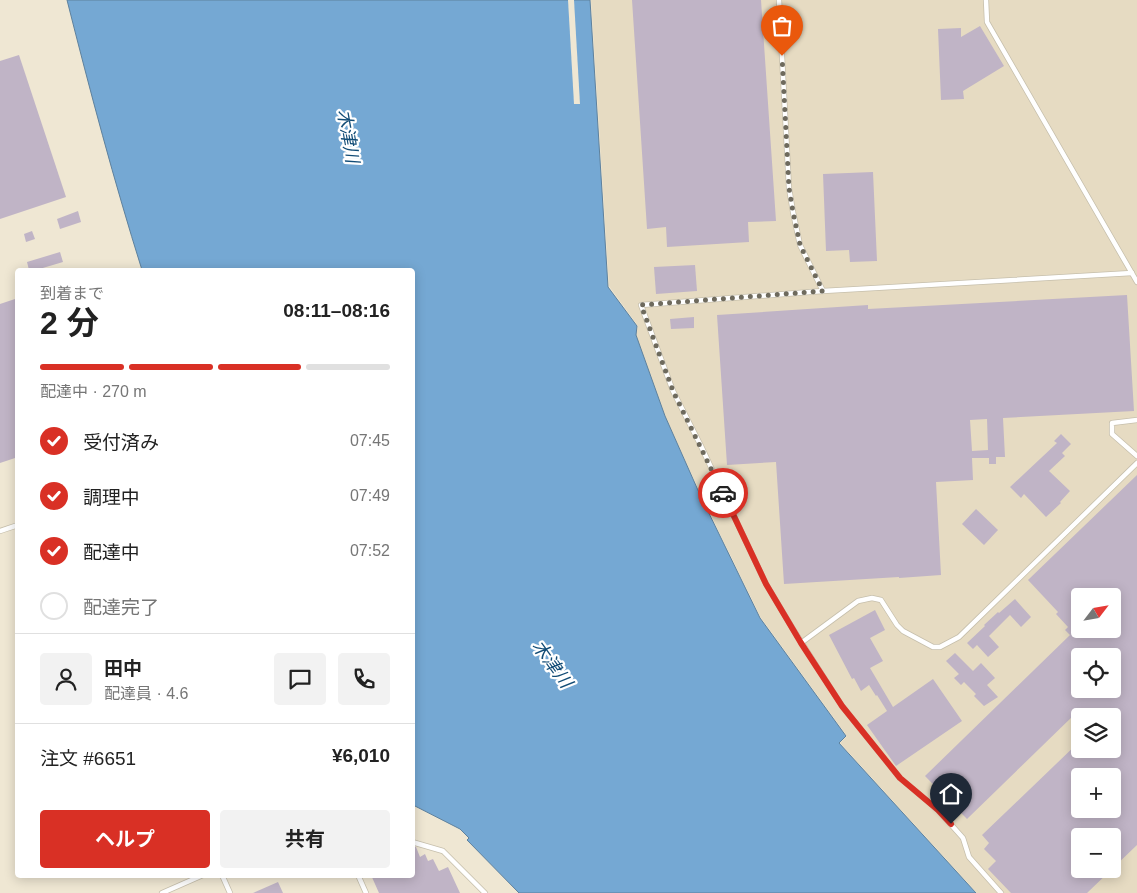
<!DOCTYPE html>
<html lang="ja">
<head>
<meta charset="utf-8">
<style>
  body { margin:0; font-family:Arial,"Noto Sans JP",sans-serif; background:#f2f2f2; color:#222; height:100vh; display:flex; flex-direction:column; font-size:19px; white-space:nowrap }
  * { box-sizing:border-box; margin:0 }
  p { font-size:16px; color:#767676 }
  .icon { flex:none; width:28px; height:28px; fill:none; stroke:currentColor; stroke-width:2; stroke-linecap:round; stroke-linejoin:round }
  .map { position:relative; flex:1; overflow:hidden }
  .details { position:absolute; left:15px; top:268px; width:400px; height:610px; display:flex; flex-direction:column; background:#fff; border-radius:5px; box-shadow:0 2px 12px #0003 }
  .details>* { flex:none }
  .needle { width:32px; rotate:59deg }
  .tools { position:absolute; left:1071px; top:588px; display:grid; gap:10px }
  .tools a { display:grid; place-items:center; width:50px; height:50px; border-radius:5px; background:#fff; box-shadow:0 2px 12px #0003; font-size:25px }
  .pin { position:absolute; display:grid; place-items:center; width:42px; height:42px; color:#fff; margin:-51px -21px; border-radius:50% 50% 50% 0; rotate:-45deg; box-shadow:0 0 5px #0007 }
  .pin .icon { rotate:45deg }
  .courier { position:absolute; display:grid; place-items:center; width:50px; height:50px; margin:-25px; border:4px solid #d93025; border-radius:50%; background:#fff; color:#222; box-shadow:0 1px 6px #0007 }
  .summary em { font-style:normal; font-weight:700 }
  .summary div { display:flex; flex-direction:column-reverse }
  .summary { display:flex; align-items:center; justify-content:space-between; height:85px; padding:0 25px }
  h1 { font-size:32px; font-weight:700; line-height:38px }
  .bar { display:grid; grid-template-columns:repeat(4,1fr); gap:8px 5px; align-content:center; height:60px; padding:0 25px }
  .bar i { height:6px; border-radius:4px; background:#e0e0e0 }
  .bar .on { background:#d93025 }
  .bar p { grid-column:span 4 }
  .line { display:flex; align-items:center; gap:12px; padding:0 25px; border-top:1px solid #e0e0e0 }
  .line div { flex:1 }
  .round { display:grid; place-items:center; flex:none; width:52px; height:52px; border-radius:5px; background:#f2f2f2 }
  ol { padding:0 25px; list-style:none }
  li { display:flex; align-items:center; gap:15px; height:55px }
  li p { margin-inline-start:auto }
  li .icon { padding:5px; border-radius:50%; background:#d93025; color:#fff; stroke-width:4 }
  li:last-child { color:#767676 }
  li i { width:28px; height:28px; border:2px solid #e0e0e0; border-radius:50% }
  .button { display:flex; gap:10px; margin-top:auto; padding:10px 25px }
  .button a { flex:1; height:58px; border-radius:5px; background:#d93025; color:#fff; font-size:20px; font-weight:700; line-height:58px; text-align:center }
  .button a+a { background:#f2f2f2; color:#222 }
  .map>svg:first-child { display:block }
  .built { fill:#e6dbc2; fill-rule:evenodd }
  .water { fill:#75a8d3; stroke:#5e819d }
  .pier { fill:#efe7d3 }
  .building { fill:#c0b4c6; fill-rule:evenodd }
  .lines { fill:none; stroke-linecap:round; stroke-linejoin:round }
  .service-casing { stroke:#c6bfac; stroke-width:6 }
  .service { stroke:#fff; stroke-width:4.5 }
  .done { stroke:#6e6a5d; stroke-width:5; stroke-dasharray:0 9 }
  .route { stroke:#d93025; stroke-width:6 }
  .labels { text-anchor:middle; stroke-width:4.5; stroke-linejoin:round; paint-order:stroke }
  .water-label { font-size:18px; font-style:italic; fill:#124c76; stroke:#fff }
</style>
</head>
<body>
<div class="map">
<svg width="1137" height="893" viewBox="0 0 1137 893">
  <rect width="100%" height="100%" fill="#efe7d3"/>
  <path class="built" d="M591 0H1137V893H977L840 743 847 736 761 618 702 497 665 416 636 335 638 326 609 286ZM1080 596H1112V629H1080ZM1080 656H1112V689H1080ZM1080 716H1112V749H1080ZM1080 776H1112V809H1080ZM1080 836H1112V869H1080Z"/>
  <path class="water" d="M67 0H590L608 287 637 326 636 335 665 416 701 497 760 618 846 736 839 743 976 893H519L467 840 469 838 460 829 413 805 412 270H142C114 181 90 91 67 0Z"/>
  <path class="pier" d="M568 0H574L580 104H574Z"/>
  <g class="building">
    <path d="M632 0H761L776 221 748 222 749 242 667 247 666 227 647 229Z"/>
    <path d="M980 26 1004 66 963 91 964 99 941 100 938 29 961 28V37Z"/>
    <path d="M19 55 66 197 0 219V61Z"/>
    <path d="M873 172 877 261 850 262 849 250 826 251 823 174Z"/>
    <path d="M78 211 81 222 60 229 57 219Z"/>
    <path d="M32 231 35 239 26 242 24 234Z"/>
    <path d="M60 252 63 262 36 270H29L27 262Z"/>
    <path d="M695 265 697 291 656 294 654 267Z"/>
    <path d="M1127 295 1134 411 1003 418 1005 457H996V464H989V458H972L973 480 936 482 941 575 899 578V577L784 584 776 462 727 465 717 315 868 305V309ZM987 419 988 450 972 451 970 420Z"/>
    <path d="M18 298V457L0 463V304Z"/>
    <path d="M694 317V328L671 329 670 319Z"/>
    <path d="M1061 434 1071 444 1062 453 1065 456 1049 471 1070 491 1060 502 1061 503 1046 517 1024 494 1021 498 1010 487 1057 443 1054 441Z"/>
    <path d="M1137 475V845L1087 893H1011L988 869 996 861 984 849 989 843 982 835 1080 741V749H1112V716H1076L1074 715 967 819 925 776 1070 635 1065 630 1068 627 1056 614 1058 612 1028 580ZM1080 596H1112V629H1080ZM1080 656H1112V689H1080ZM1080 776H1112V809H1080ZM1080 836H1112V869H1080Z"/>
    <path d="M976 509 998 530 984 545 962 524Z"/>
    <path d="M1015 599 1031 617 1021 627 1010 615 989 636 999 647 988 657 977 645 973 649 967 643 985 626 984 625 998 612 999 613Z"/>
    <path d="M875 610 885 630 870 638 883 661 870 668 893 707 933 679 962 721 896 766 867 725 887 711 877 695 876 696 869 685 861 691 854 678 852 679 829 635Z"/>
    <path d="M955 653 973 671 981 663 995 678 987 685 998 697 984 706 974 696 976 694 964 682 961 685 954 678 959 674 946 661Z"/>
    <path d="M412 846 416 847 420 857 425 854 428 861 433 859 439 871 448 867 460 893H379L371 875H412Z"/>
    <path d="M278 882 283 893H253Z"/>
  </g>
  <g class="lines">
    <defs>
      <g id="service">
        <path d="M779 0 789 188 793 212 800 245 823 291"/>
        <path d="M986 0 987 22 1137 282"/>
        <path d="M1137 420 1112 423V434L1137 456"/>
        <path d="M0 531 18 525"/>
        <path d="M801 643 858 601 872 598 881 600 897 625 903 631 933 647H940L959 637 1137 463"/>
        <path d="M412 842 443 851 485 893"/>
        <path d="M222 875 230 893"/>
        <path d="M358 875 366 893"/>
        <path d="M162 893 203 875"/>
        <path d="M1001 893 969 857 963 838 938 810 900 778 842 706 793 629 766 584 701 446 673 391 641 305 823 291 1132 273"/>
      </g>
    </defs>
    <use href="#service" class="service-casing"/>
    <use href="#service" class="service"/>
  </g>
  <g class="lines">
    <path class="done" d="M723 493 673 391 641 305 823 291 800 245 793 212 789 188 782 56"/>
    <path class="route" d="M723 493 766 584 801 643 842 706 900 778 938 810 951 824"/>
  </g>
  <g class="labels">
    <g class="water-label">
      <text transform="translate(348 136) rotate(80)" y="6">木津川</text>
      <text transform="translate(552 664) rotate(54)" y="6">木津川</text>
    </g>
  </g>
</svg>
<div class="tools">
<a><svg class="needle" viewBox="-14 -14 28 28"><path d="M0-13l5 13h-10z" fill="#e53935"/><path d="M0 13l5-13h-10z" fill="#767676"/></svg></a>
<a><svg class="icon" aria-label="locate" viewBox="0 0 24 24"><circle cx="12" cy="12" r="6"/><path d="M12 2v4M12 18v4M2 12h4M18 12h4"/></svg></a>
<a><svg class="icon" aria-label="layers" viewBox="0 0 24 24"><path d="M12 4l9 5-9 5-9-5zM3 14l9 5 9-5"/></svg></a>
<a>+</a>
<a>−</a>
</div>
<div class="pin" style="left:782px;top:56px;background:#ea580c"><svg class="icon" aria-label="bag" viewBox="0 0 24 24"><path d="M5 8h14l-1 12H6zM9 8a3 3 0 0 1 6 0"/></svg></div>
<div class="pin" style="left:951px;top:824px;background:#1f2937"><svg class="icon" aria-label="home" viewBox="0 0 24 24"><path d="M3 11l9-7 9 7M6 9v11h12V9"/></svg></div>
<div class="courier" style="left:723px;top:493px"><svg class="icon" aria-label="car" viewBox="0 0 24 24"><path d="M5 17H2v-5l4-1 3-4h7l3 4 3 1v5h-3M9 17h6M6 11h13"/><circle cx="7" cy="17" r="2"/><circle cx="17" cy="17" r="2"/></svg></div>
<section class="details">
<div class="summary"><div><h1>2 分</h1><p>到着まで</p></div><em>08:11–08:16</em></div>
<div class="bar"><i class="on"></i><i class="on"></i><i class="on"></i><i></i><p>配達中 · 270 m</p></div>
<ol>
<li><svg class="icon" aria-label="check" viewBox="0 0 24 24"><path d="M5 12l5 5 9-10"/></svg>受付済み<p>07:45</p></li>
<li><svg class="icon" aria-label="check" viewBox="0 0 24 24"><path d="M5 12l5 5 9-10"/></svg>調理中<p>07:49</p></li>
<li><svg class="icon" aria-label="check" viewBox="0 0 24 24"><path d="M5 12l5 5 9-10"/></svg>配達中<p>07:52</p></li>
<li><i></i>配達完了</li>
</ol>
<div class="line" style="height:90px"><a class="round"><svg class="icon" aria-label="person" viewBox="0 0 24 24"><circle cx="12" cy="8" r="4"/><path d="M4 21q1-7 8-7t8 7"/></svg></a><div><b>田中</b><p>配達員 · 4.6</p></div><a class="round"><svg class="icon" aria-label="chat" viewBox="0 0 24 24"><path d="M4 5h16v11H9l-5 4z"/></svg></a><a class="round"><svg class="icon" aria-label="phone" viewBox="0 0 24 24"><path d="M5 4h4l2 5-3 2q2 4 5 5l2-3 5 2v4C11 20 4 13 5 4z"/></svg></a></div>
<div class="line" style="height:65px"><div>注文 #6651</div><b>¥6,010</b></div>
<div class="button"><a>ヘルプ</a><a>共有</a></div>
</section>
</div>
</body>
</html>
